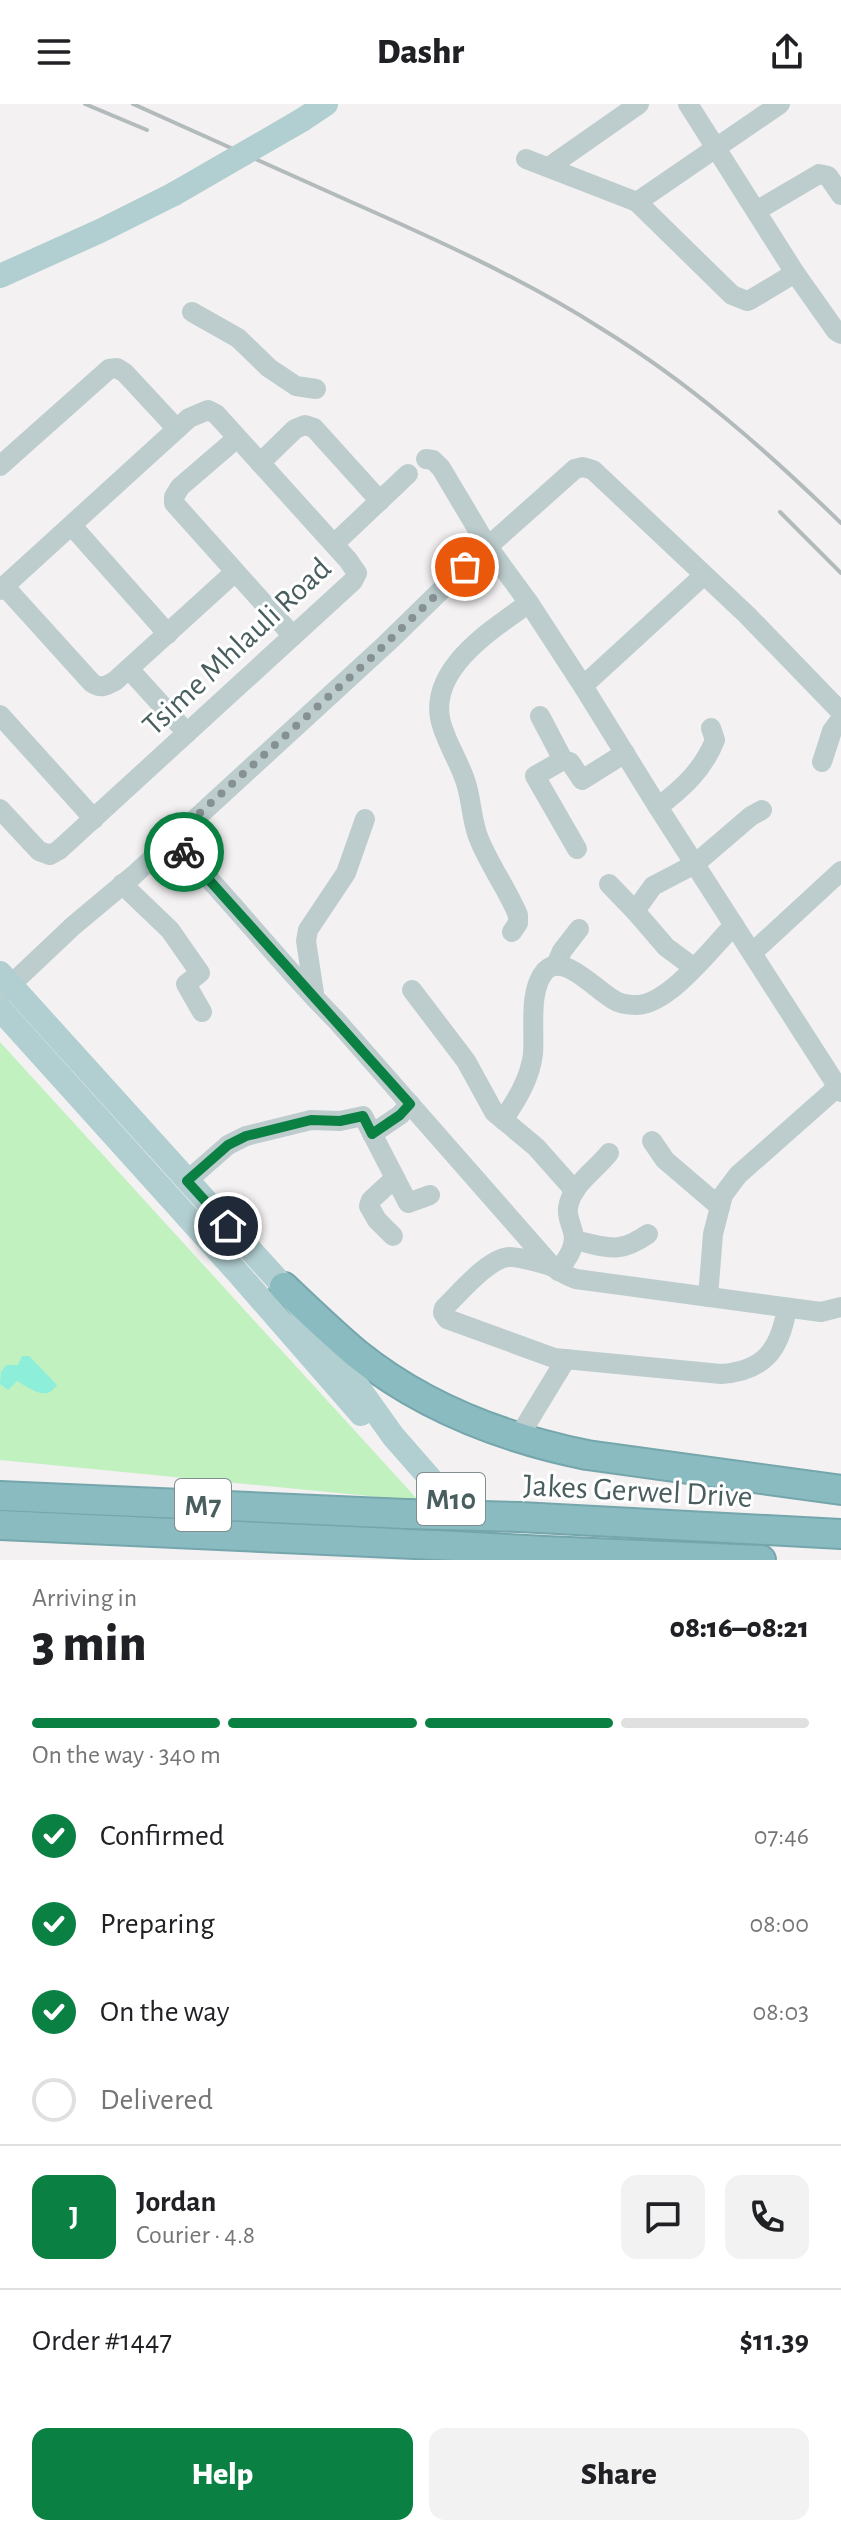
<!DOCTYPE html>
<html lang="en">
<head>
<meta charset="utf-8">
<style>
  body { margin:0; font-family:"Alegreya Sans",sans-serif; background:#f2f2f2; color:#202124; height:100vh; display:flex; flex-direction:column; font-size:30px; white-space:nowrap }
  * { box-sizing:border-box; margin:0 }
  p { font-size:26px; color:#757577 }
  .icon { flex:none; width:44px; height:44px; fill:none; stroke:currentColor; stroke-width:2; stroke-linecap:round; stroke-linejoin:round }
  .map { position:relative; height:1456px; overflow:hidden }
  .panel { display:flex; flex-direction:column; background:#fff; flex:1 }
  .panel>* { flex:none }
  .pin { position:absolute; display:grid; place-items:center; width:68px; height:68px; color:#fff; margin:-34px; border:4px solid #fff; border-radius:50%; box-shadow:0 2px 8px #0007 }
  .courier { position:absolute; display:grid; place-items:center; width:80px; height:80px; margin:-40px; border:6px solid #0b8043; border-radius:50%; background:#fff; color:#222; box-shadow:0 2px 10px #0007 }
  .head em { font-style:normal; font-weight:800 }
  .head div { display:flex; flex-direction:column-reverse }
  .head { display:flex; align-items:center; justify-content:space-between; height:136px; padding:0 32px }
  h1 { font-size:52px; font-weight:800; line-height:60px }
  .bar { display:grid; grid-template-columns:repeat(4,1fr); gap:12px 8px; align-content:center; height:96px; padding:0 32px }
  .bar i { height:10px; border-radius:6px; background:#e0e0e0 }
  .bar .active { background:#0b8043 }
  .bar p { grid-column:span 4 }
  .line { display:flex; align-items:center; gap:20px; padding:0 32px; border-top:2px solid #e0e0e0 }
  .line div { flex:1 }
  .round { display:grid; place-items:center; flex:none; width:84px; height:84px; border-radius:16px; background:#f2f2f2 }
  ol { padding:0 32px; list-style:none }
  li { display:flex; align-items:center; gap:24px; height:88px }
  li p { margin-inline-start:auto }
  li .icon { padding:8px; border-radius:50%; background:#0b8043; color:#fff; stroke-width:4 }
  li:last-child { color:#757577 }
  li i { width:44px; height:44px; border:4px solid #e0e0e0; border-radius:50% }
  .primary-button { display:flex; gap:16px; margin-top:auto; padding:16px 32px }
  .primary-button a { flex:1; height:92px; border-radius:16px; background:#0b8043; color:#fff; font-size:32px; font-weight:800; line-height:92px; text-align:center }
  .primary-button a+a { background:#f2f2f2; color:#202124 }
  header { display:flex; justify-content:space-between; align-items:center; height:104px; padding:0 32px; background:#fff; font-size:36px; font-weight:800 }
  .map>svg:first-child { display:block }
  .green { fill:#c2f1c0 }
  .water { fill:#8deed9 }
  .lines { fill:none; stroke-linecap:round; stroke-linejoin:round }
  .highway-casing { stroke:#74a6ac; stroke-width:32 }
  .minor { stroke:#bdcdce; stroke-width:20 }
  .major { stroke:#b1ced0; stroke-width:24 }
  .highway { stroke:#89bbc0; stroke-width:28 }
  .rail { stroke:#b3babc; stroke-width:4 }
  .highway-bridge-casing { stroke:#74a6ac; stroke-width:32; stroke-linecap:butt }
  .major-bridge { stroke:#b1ced0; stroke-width:24 }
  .highway-bridge { stroke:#89bbc0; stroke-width:28 }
  .done { stroke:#859192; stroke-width:8; stroke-dasharray:0 14.4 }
  .route { stroke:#0b8043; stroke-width:10 }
  .labels { text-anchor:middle; stroke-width:6; stroke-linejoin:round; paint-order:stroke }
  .shield { fill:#fff; stroke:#808e8f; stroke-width:2 }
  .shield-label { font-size:30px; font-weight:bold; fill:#495e5f }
  .street-label { font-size:32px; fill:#495e5f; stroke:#fff }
</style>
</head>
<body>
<header><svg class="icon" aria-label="menu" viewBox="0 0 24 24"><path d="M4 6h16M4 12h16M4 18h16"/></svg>Dashr<svg class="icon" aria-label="share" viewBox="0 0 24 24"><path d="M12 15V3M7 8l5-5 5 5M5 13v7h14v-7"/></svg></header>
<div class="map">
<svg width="841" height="1456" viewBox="0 0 841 1456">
  <rect width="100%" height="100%" fill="#f4f1f2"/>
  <path class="green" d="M0 938 419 1397 0 1356Z"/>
  <path class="water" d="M22 1252H29L57 1281C46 1298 31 1285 17 1277L8 1286 0 1280 1 1268 6 1261H18Z"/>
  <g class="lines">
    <defs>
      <g id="highway">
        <path d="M284 1183C308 1206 332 1229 357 1250 424 1304 504 1334 587 1351L841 1386"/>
        <path d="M0 1392 406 1410"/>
        <path d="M520 1413 841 1430"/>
        <path d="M0 1421 436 1441"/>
        <path d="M545 1447 761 1456"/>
      </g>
    </defs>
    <use href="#highway" class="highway-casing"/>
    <g class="minor">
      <path d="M526 55 637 98 732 191 747 197 750 196 795 169 688 0"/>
      <path d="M549 63 639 0"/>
      <path d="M637 98 780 0"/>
      <path d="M756 107 819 70 828 72 841 91"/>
      <path d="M795 169 836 227 841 230"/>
      <path d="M192 208 238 234 269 264 296 282 316 285"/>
      <path d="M237 334 180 383 174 393V399L293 532"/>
      <path d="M426 355 433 356 441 364 488 443 529 499 583 582 658 703 841 988"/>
      <path d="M260 359 295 325 305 321 314 324 380 397"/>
      <path d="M0 362 109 265 117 264 125 269 177 325"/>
      <path d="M72 422 168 530"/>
      <path d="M334 440 408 370"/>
      <path d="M5 483 92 579C101 585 106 582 115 577L235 468"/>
      <path d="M0 486 189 314 208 306 216 310 348 456 357 469 353 477 59 746 50 751 39 747 0 705"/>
      <path d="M129 565 187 629"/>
      <path d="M583 582 703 472"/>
      <path d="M0 611 94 715"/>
      <path d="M540 612 563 656 570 658 582 676 625 649"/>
      <path d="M563 656 535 672 577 745"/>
      <path d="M822 658 832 627 841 615"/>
      <path d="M658 703C683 684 703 666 715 636L711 624"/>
      <path d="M171 735C229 792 278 858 336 916L552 1162"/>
      <path d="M122 780 170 826 200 869 186 880 202 908"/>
      <path d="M609 780 635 807 653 782 695 760 751 712 762 706"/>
      <path d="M635 807 666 843 693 863"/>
      <path d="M512 828 518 819V811C507 785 490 762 479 735 471 716 472 695 465 676 458 655 444 635 440 614 431 563 494 524 529 499"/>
      <path d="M752 849 841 767"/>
      <path d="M556 861 562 847 579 825"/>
      <path d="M412 886 466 957 494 1008 536 1043 575 1087"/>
      <path d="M0 891 73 822 134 771 386 540 465 463 575 365 583 363 593 366 747 511 841 608"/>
      <path d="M313 892 314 889 306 837 308 826 346 769 365 715"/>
      <path d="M503 1016C516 997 530 975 533 950 535 926 528 887 545 867 564 846 601 892 618 898 623 900 632 901 637 901 669 900 712 844 734 821"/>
      <path d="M372 1030 400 1011 410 1000"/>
      <path d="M652 1037 665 1056 720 1103"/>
      <path d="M187 1077 228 1041 246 1032 311 1016 340 1017 363 1012 408 1099 430 1091"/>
      <path d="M393 1132 377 1116 369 1102 371 1096 395 1074"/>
      <path d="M574 1136C608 1143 618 1151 648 1130"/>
      <path d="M558 1167C566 1156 577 1143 573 1128 571 1120 567 1113 568 1104 571 1081 596 1066 609 1049"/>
      <path d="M708 1193 713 1130 723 1091 738 1071 841 980"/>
      <path d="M787 1204C780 1245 765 1267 721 1270L554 1254 447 1215 443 1209 444 1204C459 1190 489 1153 510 1153 521 1153 536 1158 548 1161 557 1164 565 1172 576 1175L821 1208 841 1203"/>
      <path d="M518 1334 566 1255"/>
    </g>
    <g class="major">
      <path d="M302 16 326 0"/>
      <path d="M0 172 100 127 174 90"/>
      <path d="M0 869 284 1183 314 1221 393 1332 435 1380 507 1452"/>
      <path d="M0 905 238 1169 361 1310"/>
    </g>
    <use href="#highway" class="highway"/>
    <g class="rail">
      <path d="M85 0 147 26"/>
      <path d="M133 0C205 32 277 65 349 97 435 135 522 174 602 225 690 279 767 347 841 419"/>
      <path d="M780 408 841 469"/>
    </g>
    <defs>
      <g id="highway-bridge">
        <path d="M406 1410 520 1413"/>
        <path d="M436 1441 545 1447"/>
      </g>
    </defs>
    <use href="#highway-bridge" class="highway-bridge-casing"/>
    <path class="major-bridge" d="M174 90 302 16"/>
    <use href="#highway-bridge" class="highway-bridge"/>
  </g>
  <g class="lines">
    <path class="done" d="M184 748 171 735 369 556 465 463"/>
    <path class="route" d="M184 748 410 1000 400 1011 372 1030 363 1012 340 1017 311 1016 246 1032 228 1041 187 1077 228 1122"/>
  </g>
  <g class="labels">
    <g class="shield">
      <rect x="417" y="1369" width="68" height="52" rx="6"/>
      <rect x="175" y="1375" width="56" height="52" rx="6"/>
    </g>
    <g class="shield-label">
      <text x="451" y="1405">M10</text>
      <text x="203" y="1411">M7</text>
    </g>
    <g class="street-label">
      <text transform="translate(236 542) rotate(-43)" y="11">Tsime Mhlauli Road</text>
      <text transform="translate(638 1386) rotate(3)" y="11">Jakes Gerwel Drive</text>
    </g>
  </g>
</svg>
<div class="pin" style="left:465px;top:463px;background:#ea580c"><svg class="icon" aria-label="bag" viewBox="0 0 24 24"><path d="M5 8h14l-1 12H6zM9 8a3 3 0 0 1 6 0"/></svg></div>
<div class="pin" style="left:228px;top:1122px;background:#1f2937"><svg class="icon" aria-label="home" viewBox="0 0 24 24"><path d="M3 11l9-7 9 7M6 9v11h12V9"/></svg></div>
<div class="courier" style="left:184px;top:748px"><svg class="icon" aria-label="bike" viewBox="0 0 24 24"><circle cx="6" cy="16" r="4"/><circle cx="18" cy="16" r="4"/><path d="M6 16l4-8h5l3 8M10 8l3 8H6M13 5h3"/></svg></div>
</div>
<section class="panel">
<div class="head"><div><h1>3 min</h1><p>Arriving in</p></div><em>08:16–08:21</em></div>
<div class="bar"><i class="active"></i><i class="active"></i><i class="active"></i><i></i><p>On the way · 340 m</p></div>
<ol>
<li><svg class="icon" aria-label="check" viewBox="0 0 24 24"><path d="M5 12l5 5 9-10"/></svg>Confirmed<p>07:46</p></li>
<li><svg class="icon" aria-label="check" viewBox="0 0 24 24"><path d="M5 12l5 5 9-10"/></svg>Preparing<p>08:00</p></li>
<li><svg class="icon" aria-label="check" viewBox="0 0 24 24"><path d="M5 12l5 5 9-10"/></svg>On the way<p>08:03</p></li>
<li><i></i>Delivered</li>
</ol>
<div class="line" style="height:144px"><b class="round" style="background:#0b8043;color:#fff">J</b><div><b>Jordan</b><p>Courier · 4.8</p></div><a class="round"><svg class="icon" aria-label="chat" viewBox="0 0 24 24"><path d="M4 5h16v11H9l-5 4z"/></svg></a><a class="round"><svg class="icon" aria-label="phone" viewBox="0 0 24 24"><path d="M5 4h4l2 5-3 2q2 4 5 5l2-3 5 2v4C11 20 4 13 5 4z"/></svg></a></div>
<div class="line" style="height:104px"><div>Order #1447</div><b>$11.39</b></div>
<div class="primary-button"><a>Help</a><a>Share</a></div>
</section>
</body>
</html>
